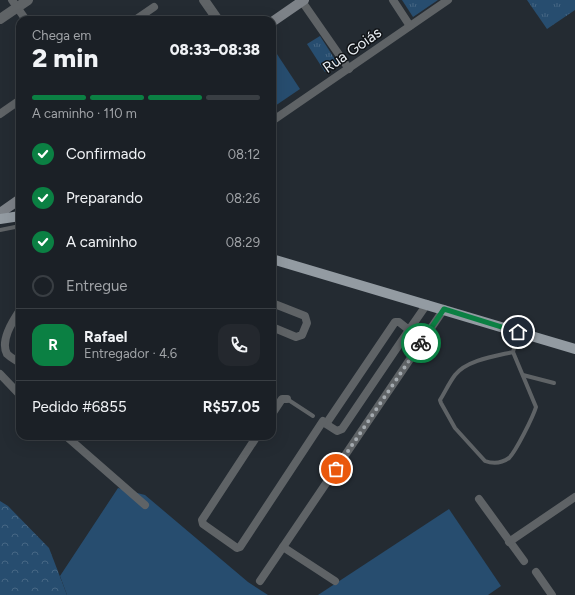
<!DOCTYPE html>
<html lang="pt">
<head>
<meta charset="utf-8">
<style>
  body { margin:0; font-family:Figtree,sans-serif; background:#24282e; color:#f1f3f6; height:100vh; display:flex; flex-direction:column; font-size:15px; white-space:nowrap }
  * { box-sizing:border-box; margin:0 }
  p { font-size:13px; color:#a0a3a7 }
  .icon { flex:none; width:22px; height:22px; fill:none; stroke:currentColor; stroke-width:2; stroke-linecap:round; stroke-linejoin:round }
  .map { position:relative; flex:1; overflow:hidden }
  .sheet { position:absolute; left:16px; top:16px; width:260px; height:424px; display:flex; flex-direction:column; background:#1b2026; border-radius:12px; box-shadow:0 4px 16px #0002,0 0 0 1px #393e43 }
  .sheet>* { flex:none }
  .pin { position:absolute; display:grid; place-items:center; width:34px; height:34px; color:#fff; margin:-17px; border:2px solid #fff; border-radius:50%; box-shadow:0 1px 4px #0007 }
  .courier { position:absolute; display:grid; place-items:center; width:40px; height:40px; margin:-20px; border:3px solid #0b8043; border-radius:50%; background:#fff; color:#222; box-shadow:0 1px 5px #0007 }
  .summary em { font-style:normal; font-weight:800 }
  .summary div { display:flex; flex-direction:column-reverse }
  .summary { display:flex; align-items:center; justify-content:space-between; height:68px; padding:0 16px }
  h1 { font-size:26px; font-weight:800; line-height:30px }
  .bar { display:grid; grid-template-columns:repeat(4,1fr); gap:6px 4px; align-content:center; height:48px; padding:0 16px }
  .bar i { height:5px; border-radius:3px; background:#393e43 }
  .bar .active { background:#0b8043 }
  .bar p { grid-column:span 4 }
  .line { display:flex; align-items:center; gap:10px; padding:0 16px; border-top:1px solid #393e43 }
  .line div { flex:1 }
  .round { display:grid; place-items:center; flex:none; width:42px; height:42px; border-radius:12px; background:#24282e }
  ol { padding:0 16px; list-style:none }
  li { display:flex; align-items:center; gap:12px; height:44px }
  li p { margin-inline-start:auto }
  li .icon { padding:4px; border-radius:50%; background:#0b8043; color:#fff; stroke-width:4 }
  li:last-child { color:#a0a3a7 }
  li i { width:22px; height:22px; border:2px solid #393e43; border-radius:50% }
  .map>svg:first-child { display:block }
  .grass { fill:url(#grass-tufts) }
  .forest { fill:url(#forest-crowns) }
  .green { fill:#274d6f }
  .lines { fill:none; stroke-linecap:round; stroke-linejoin:round }
  .service { stroke:#5f6366; stroke-width:4 }
  .minor { stroke:#5f6366; stroke-width:8 }
  .tertiary { stroke:#5f6366; stroke-width:10 }
  .secondary { stroke:#7d8288; stroke-width:10 }
  .primary { stroke:#939ba2; stroke-width:10 }
  .done { stroke:#a4aaaf; stroke-width:4; stroke-dasharray:0 7.2 }
  .route { stroke:#0b8043; stroke-width:5 }
  .labels { text-anchor:middle; stroke-width:3; stroke-linejoin:round; paint-order:stroke }
  .street-label { font-size:15px; fill:#e9eef3; stroke:#101316 }
</style>
</head>
<body>
<div class="map">
<svg width="575" height="595" viewBox="0 0 575 595">
  <defs>
    <pattern id="grass-tufts" width="24" height="20" patternUnits="userSpaceOnUse"><rect width="24" height="20" fill="#274d6f"/><path d="M3 7l-1-3M5 7V3M7 7l1-3M15 17l-1-3M17 17v-4M19 17l1-3" fill="none" stroke="#466784"/></pattern>
    <pattern id="forest-crowns" width="20" height="18" patternUnits="userSpaceOnUse"><rect width="20" height="18" fill="#274d6f"/><path d="M2 6a3 3 0 1 1 6 0M12 15a3 3 0 1 1 6 0" fill="none" stroke="#466784"/></pattern>
  </defs>
  <rect width="100%" height="100%" fill="#242b32"/>
  <g class="grass">
    <path d="M402 0H438L413 17Z"/>
    <path d="M527 0H575V10L547 29Z"/>
    <path d="M320 36 338 64 325 72 307 44Z"/>
  </g>
  <path class="forest" d="M0 501 8 506 49 548 67 595H0Z"/>
  <g class="green">
    <path d="M272 48H273L300 89 272 108Z"/>
    <path d="M118 488 145 495 248 582 268 595H67L60 576Z"/>
    <path d="M449 509 501 586 488 595H318Z"/>
  </g>
  <g class="lines">
    <g class="service">
      <path d="M0 230 20 226"/>
      <path d="M513 352C496 356 467 360 455 375 449 383 445 392 440 400L441 403 455 428 485 461C493 464 502 463 509 458 516 451 533 417 536 407L513 352 518 333"/>
      <path d="M523 375 554 383"/>
      <path d="M287 399 313 416"/>
    </g>
    <g class="minor">
      <path d="M12 0 26 20"/>
      <path d="M301 0 349 69"/>
      <path d="M393 0 410 26"/>
      <path d="M135 20 154 7"/>
      <path d="M0 114 20 100"/>
      <path d="M272 121 448 0"/>
      <path d="M272 303 305 316 307 323 302 335 296 337 272 327"/>
      <path d="M20 310C12 322 0 341 7 354 11 358 16 360 20 363"/>
      <path d="M409 330 399 322H395L326 424 337 431 342 429 409 330 427 304"/>
      <path d="M0 374 20 395"/>
      <path d="M272 414 282 399H287"/>
      <path d="M66 436 145 505"/>
      <path d="M257 436 202 520 203 524 237 548 240 547 323 421"/>
      <path d="M479 499 524 561"/>
      <path d="M509 542 575 497"/>
      <path d="M283 547 335 581"/>
      <path d="M536 572 552 595"/>
      <path d="M260 581 444 309"/>
    </g>
    <g class="tertiary">
      <path d="M204 0 218 20"/>
      <path d="M0 19 28 0"/>
    </g>
    <g class="secondary">
      <path d="M272 22 304 0"/>
      <path d="M0 213 20 199"/>
    </g>
    <g class="primary">
      <path d="M0 219 20 216"/>
      <path d="M272 259 575 349"/>
    </g>
  </g>
  <g class="lines">
    <path class="done" d="M336 469 421 343"/>
    <path class="route" d="M421 343 444 309 518 332"/>
  </g>
  <g class="labels">
    <g class="street-label">
      <text transform="translate(352 50) rotate(-35)" y="5">Rua Goiás</text>
    </g>
  </g>
</svg>
<div class="pin" style="left:336px;top:469px;background:#ea580c"><svg class="icon" aria-label="bag" viewBox="0 0 24 24"><path d="M5 8h14l-1 12H6zM9 8a3 3 0 0 1 6 0"/></svg></div>
<div class="pin" style="left:518px;top:332px;background:#1f2937"><svg class="icon" aria-label="home" viewBox="0 0 24 24"><path d="M3 11l9-7 9 7M6 9v11h12V9"/></svg></div>
<div class="courier" style="left:421px;top:343px"><svg class="icon" aria-label="bike" viewBox="0 0 24 24"><circle cx="6" cy="16" r="4"/><circle cx="18" cy="16" r="4"/><path d="M6 16l4-8h5l3 8M10 8l3 8H6M13 5h3"/></svg></div>
<section class="sheet">
<div class="summary"><div><h1>2 min</h1><p>Chega em</p></div><em>08:33–08:38</em></div>
<div class="bar"><i class="active"></i><i class="active"></i><i class="active"></i><i></i><p>A caminho · 110 m</p></div>
<ol>
<li><svg class="icon" aria-label="check" viewBox="0 0 24 24"><path d="M5 12l5 5 9-10"/></svg>Confirmado<p>08:12</p></li>
<li><svg class="icon" aria-label="check" viewBox="0 0 24 24"><path d="M5 12l5 5 9-10"/></svg>Preparando<p>08:26</p></li>
<li><svg class="icon" aria-label="check" viewBox="0 0 24 24"><path d="M5 12l5 5 9-10"/></svg>A caminho<p>08:29</p></li>
<li><i></i>Entregue</li>
</ol>
<div class="line" style="height:72px"><b class="round" style="background:#0b8043;color:#fff">R</b><div><b>Rafael</b><p>Entregador · 4.6</p></div><a class="round"><svg class="icon" aria-label="phone" viewBox="0 0 24 24"><path d="M5 4h4l2 5-3 2q2 4 5 5l2-3 5 2v4C11 20 4 13 5 4z"/></svg></a></div>
<div class="line" style="height:52px"><div>Pedido #6855</div><b>R$57.05</b></div>
</section>
</div>
</body>
</html>
